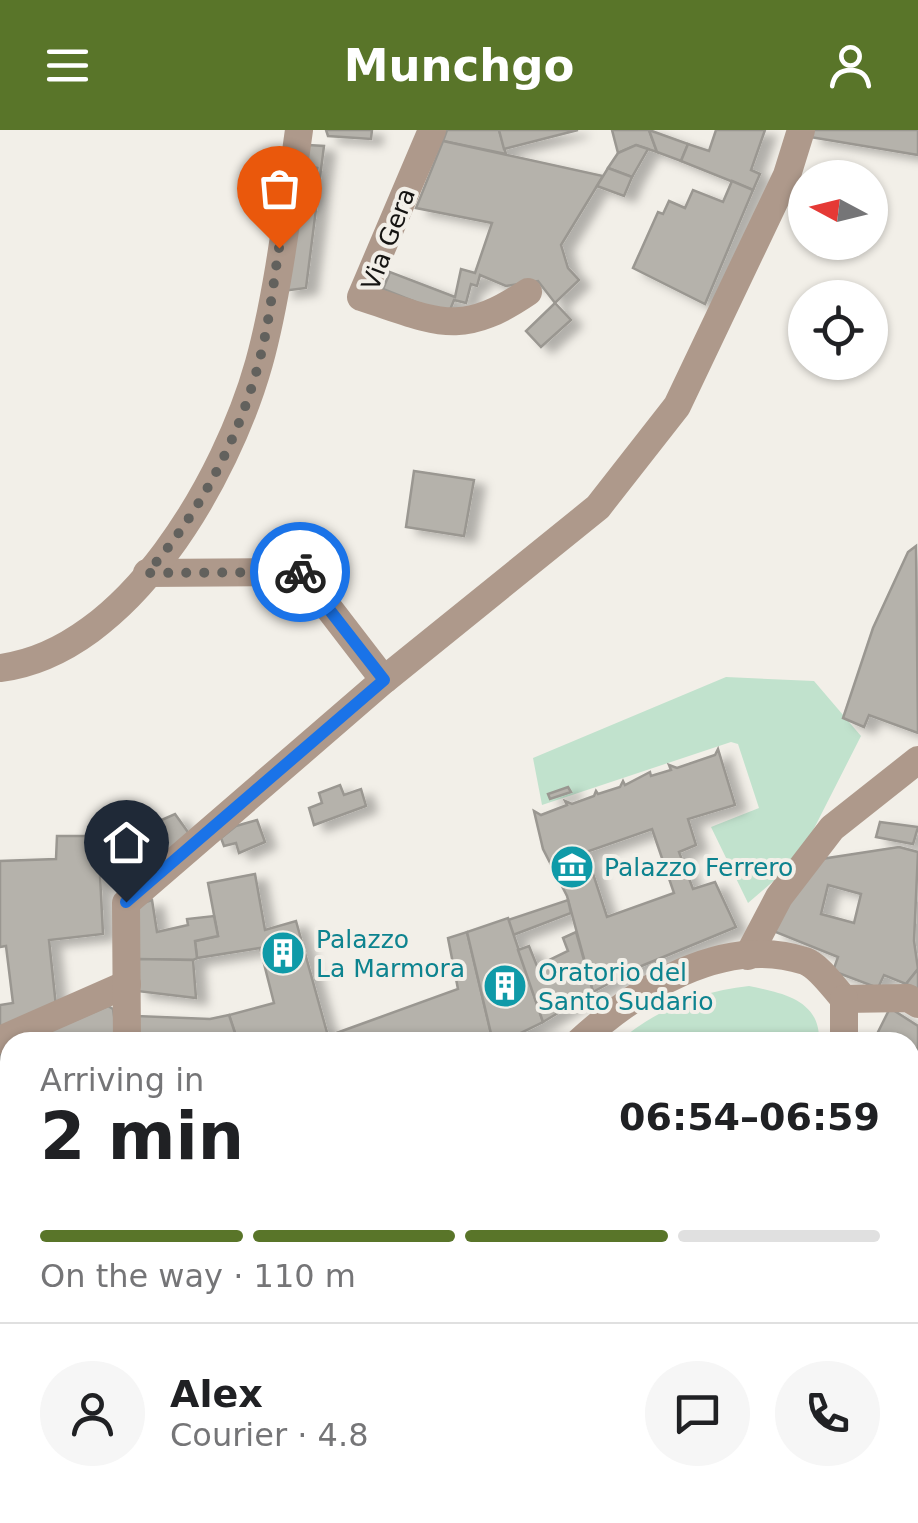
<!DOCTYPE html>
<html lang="en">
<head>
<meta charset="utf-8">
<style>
  body { margin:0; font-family:"DejaVu Sans",sans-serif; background:#f6f6f6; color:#202124; height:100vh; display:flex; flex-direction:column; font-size:38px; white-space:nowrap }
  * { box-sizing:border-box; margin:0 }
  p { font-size:32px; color:#757577 }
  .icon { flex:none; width:55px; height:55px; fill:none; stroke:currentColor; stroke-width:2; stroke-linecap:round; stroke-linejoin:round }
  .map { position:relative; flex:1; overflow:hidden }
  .sheet { position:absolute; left:0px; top:902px; width:920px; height:492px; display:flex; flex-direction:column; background:#fff; border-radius:30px 30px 0 0; box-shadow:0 2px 8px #0004 }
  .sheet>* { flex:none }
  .needle { width:65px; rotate:277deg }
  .controls { position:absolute; left:788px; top:30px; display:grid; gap:20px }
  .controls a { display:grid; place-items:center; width:100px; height:100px; border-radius:50%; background:#fff; box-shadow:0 2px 8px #0004; font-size:50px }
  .pin { position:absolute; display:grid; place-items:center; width:85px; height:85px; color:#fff; margin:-102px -42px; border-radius:50% 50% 50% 0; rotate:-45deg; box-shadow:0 0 10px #0007 }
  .pin .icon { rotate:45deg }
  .courier { position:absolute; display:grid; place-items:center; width:100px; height:100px; margin:-50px; border:8px solid #1a73e8; border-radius:50%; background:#fff; color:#222; box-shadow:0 2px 12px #0007 }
  .headline em { font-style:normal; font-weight:700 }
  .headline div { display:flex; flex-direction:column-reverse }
  .headline { display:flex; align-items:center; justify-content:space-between; height:170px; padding:0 40px }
  h1 { font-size:65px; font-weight:700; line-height:75px }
  .bar { display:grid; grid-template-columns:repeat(4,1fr); gap:15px 10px; align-content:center; height:120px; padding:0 40px }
  .bar i { height:12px; border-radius:8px; background:#e0e0e0 }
  .bar .selected { background:#597529 }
  .bar p { grid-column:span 4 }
  .line { display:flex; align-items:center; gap:25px; padding:0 40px; border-top:2px solid #e0e0e0 }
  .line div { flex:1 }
  .round { display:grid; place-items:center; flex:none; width:105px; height:105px; border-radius:52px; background:#f6f6f6 }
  header { display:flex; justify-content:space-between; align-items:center; height:130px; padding:0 40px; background:#597529; color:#fff; font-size:45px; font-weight:700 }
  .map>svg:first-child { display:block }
  .green { fill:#c1e2cd }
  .building { fill:#b5b2ab; stroke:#9a9791; stroke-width:2.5; fill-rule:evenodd; filter:url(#shadow) }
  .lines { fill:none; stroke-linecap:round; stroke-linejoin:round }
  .minor { stroke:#ae998b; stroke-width:28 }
  .done { stroke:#62615d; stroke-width:10; stroke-dasharray:0 18 }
  .route { stroke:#1a73e8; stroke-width:12 }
  .labels { text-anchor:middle; stroke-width:8; stroke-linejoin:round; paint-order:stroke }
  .street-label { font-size:25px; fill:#151412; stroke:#f2efe8 }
  .culture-label { font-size:25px; fill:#0d838f; stroke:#f2efe8; text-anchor:start }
</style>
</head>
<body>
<header><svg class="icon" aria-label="menu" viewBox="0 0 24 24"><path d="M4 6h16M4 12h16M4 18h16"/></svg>Munchgo<svg class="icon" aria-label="person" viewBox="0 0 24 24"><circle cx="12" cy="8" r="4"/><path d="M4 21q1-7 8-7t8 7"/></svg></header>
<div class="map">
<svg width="918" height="1393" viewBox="0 0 918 1393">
  <defs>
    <filter id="shadow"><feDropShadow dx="11" dy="6" stdDeviation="5" flood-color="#0004"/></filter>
  </defs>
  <rect width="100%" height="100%" fill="#f2efe8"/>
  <g class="green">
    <path d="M726 547 814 551 861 606 798 730 748 773 711 697 759 678 738 614 731 612 542 675 533 628Z"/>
    <path d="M749 856C783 863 821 870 819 912H618C656 880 700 861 749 856Z"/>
    <path d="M550 1385H871L874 1393H556Z"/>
  </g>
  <g class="building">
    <path d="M326 0H372L371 9 328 6Z"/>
    <path d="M447 0H499L506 24 443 11Z"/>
    <path d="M499 0H578L504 19Z"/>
    <path d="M612 0H649L657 22 636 15 618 23Z"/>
    <path d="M649 0 688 14 681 31 657 22Z"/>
    <path d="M716 0H765L751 40 760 44 753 60 681 31 688 14 709 21Z"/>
    <path d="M811 0H918V25L810 7Z"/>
    <path d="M443 11 603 46 561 115 568 138 579 150 555 173 538 151 506 156 480 145 477 156 471 154 466 173 454 170 448 185 383 159 390 142 455 167 461 139 475 143 492 93 416 78Z"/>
    <path d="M308 15 324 16 306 158 282 161 303 50 315 51 317 38 305 36Z"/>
    <path d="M636 15 648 19 632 47 608 38 618 23Z"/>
    <path d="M305 36 317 38 315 51 303 50Z"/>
    <path d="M608 38 632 47 624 66 597 56Z"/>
    <path d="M732 51 753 60 705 174 633 138 658 82 663 84 669 71 685 78 693 60 723 72Z"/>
    <path d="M555 173 571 190 541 217 526 201Z"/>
    <path d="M414 341 474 350 464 406 406 397Z"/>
    <path d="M916 416 918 603 869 585 864 597 843 588 873 498 908 422Z"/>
    <path d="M718 619 735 675 688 689 696 715 679 722 693 759 715 752 736 797 639 837 593 862 567 766 543 719 534 681 541 685 567 675 565 671 572 674 594 666 596 661 598 664 620 657 623 651 625 655 650 642 651 646 671 640 669 635 677 638 715 625ZM652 699 674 763 607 787 586 722Z"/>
    <path d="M340 655 344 665 361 659 366 676 314 695 309 678 322 673 319 663Z"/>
    <path d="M568 657 571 662 550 669 548 664Z"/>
    <path d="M175 684 190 705 162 726 148 696Z"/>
    <path d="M257 690 265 712 239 723 236 713 224 716 221 708 236 696Z"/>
    <path d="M880 692 918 697 913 714 876 707Z"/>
    <path d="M57 706H98L103 804 49 810 56 876 0 897V875L13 873 6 816 0 817V731L56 729Z"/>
    <path d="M899 717 918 722 914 811 918 839 906 854 884 845 878 858 833 841 838 827 773 801 815 730ZM828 755 861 764 854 793 821 784Z"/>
    <path d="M255 744 265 800 296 791 328 906 458 859 448 808 467 802 493 912H238L229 885 274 873 260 818 197 828 195 811 218 806 208 753Z"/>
    <path d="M152 770 157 802 188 795 187 789 214 786 218 806 195 811 197 828 193 830 137 829 134 776Z"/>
    <path d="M568 770 571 783 513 805 508 790Z"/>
    <path d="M508 788 543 892 502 912H493L467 802Z"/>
    <path d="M576 802 593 862 543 892 518 820 529 816 537 836 568 821 563 808Z"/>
    <path d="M137 829 193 830 196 868 137 861Z"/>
    <path d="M918 839V859L906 854Z"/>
    <path d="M108 876 113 879 118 912H39L38 906Z"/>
    <path d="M890 878 918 896V921L910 912H873Z"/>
    <path d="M229 885 238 912H137V886L210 889Z"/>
    <path d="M10 916V940L0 942V920Z"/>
    <path d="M0 1033 10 1034V1075L0 1071Z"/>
    <path d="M0 1112 10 1114V1163L1 1162 0 1201Z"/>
  </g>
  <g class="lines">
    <g class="minor">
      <path d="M432 0 361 167C436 191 459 209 528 162"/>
      <path d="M147 443 301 442 384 550"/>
      <path d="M0 538C129 522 227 347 259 233 278 165 289 71 299 0"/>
      <path d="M748 826 779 767 832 698 918 630"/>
      <path d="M844 869 908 868 918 874"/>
      <path d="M0 910 127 854"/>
      <path d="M127 912 126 773 384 550 598 377 677 276 787 45 801 0"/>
      <path d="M579 912C636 860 723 804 805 831 819 836 834 858 844 869"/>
      <path d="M844 912V869"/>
      <path d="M0 1083 10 1086"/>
      <path d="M0 1377 10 1376"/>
      <path d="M893 1385 895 1393"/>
    </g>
  </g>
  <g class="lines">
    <path class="done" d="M279 118C273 155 269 195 259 232 239 309 199 384 147 443L300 442"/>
    <path class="route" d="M126 772 384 550 300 442"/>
  </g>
  <defs>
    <symbol id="museum-disc" viewBox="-11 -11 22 22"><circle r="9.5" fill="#0f9aa8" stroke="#f2efe8"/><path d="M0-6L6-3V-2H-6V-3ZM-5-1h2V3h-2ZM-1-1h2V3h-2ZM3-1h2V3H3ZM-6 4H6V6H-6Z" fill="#fff"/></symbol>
    <symbol id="building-disc" viewBox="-11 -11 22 22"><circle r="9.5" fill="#0f9aa8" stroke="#f2efe8"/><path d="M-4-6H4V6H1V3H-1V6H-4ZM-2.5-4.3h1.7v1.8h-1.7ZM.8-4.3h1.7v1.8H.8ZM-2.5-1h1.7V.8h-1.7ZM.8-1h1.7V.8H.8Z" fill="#fff"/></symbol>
  </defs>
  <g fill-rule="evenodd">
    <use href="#museum-disc" x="547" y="712" width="50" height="50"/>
    <use href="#building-disc" x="258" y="798" width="50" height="50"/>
    <use href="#building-disc" x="480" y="831" width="50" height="50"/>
  </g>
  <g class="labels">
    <g class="street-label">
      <text transform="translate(388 109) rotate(-69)" y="9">Via Gera</text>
    </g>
    <g class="culture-label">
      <text x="604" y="746">Palazzo Ferrero</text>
      <text x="316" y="818">Palazzo<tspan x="316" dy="29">La Marmora</tspan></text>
      <text x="538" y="851">Oratorio del<tspan x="538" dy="29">Santo Sudario</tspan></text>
    </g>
  </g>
</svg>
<div class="controls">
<a><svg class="needle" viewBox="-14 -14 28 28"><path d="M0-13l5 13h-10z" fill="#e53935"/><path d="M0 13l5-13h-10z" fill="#757577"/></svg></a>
<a><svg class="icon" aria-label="locate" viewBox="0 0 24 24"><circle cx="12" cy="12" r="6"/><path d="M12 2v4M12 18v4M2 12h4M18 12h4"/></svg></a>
</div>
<div class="pin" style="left:279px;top:118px;background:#ea580c"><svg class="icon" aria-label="bag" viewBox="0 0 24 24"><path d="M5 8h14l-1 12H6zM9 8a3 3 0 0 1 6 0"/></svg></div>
<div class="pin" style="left:126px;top:772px;background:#1f2937"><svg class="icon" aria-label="home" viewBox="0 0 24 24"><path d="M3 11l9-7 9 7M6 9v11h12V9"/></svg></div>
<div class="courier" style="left:300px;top:442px"><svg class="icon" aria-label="bike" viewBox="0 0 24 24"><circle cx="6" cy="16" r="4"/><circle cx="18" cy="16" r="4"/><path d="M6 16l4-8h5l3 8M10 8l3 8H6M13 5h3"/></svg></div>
<section class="sheet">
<div class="headline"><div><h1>2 min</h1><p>Arriving in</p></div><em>06:54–06:59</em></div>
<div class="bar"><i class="selected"></i><i class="selected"></i><i class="selected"></i><i></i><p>On the way · 110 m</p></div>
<div class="line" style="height:180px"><a class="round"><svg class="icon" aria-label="person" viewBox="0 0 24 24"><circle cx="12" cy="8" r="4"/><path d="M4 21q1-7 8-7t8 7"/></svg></a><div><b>Alex</b><p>Courier · 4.8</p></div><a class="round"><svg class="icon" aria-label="chat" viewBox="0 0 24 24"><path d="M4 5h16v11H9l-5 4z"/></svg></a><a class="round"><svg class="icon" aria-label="phone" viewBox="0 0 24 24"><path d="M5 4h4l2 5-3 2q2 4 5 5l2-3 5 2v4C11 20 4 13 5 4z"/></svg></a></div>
</section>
</div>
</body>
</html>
